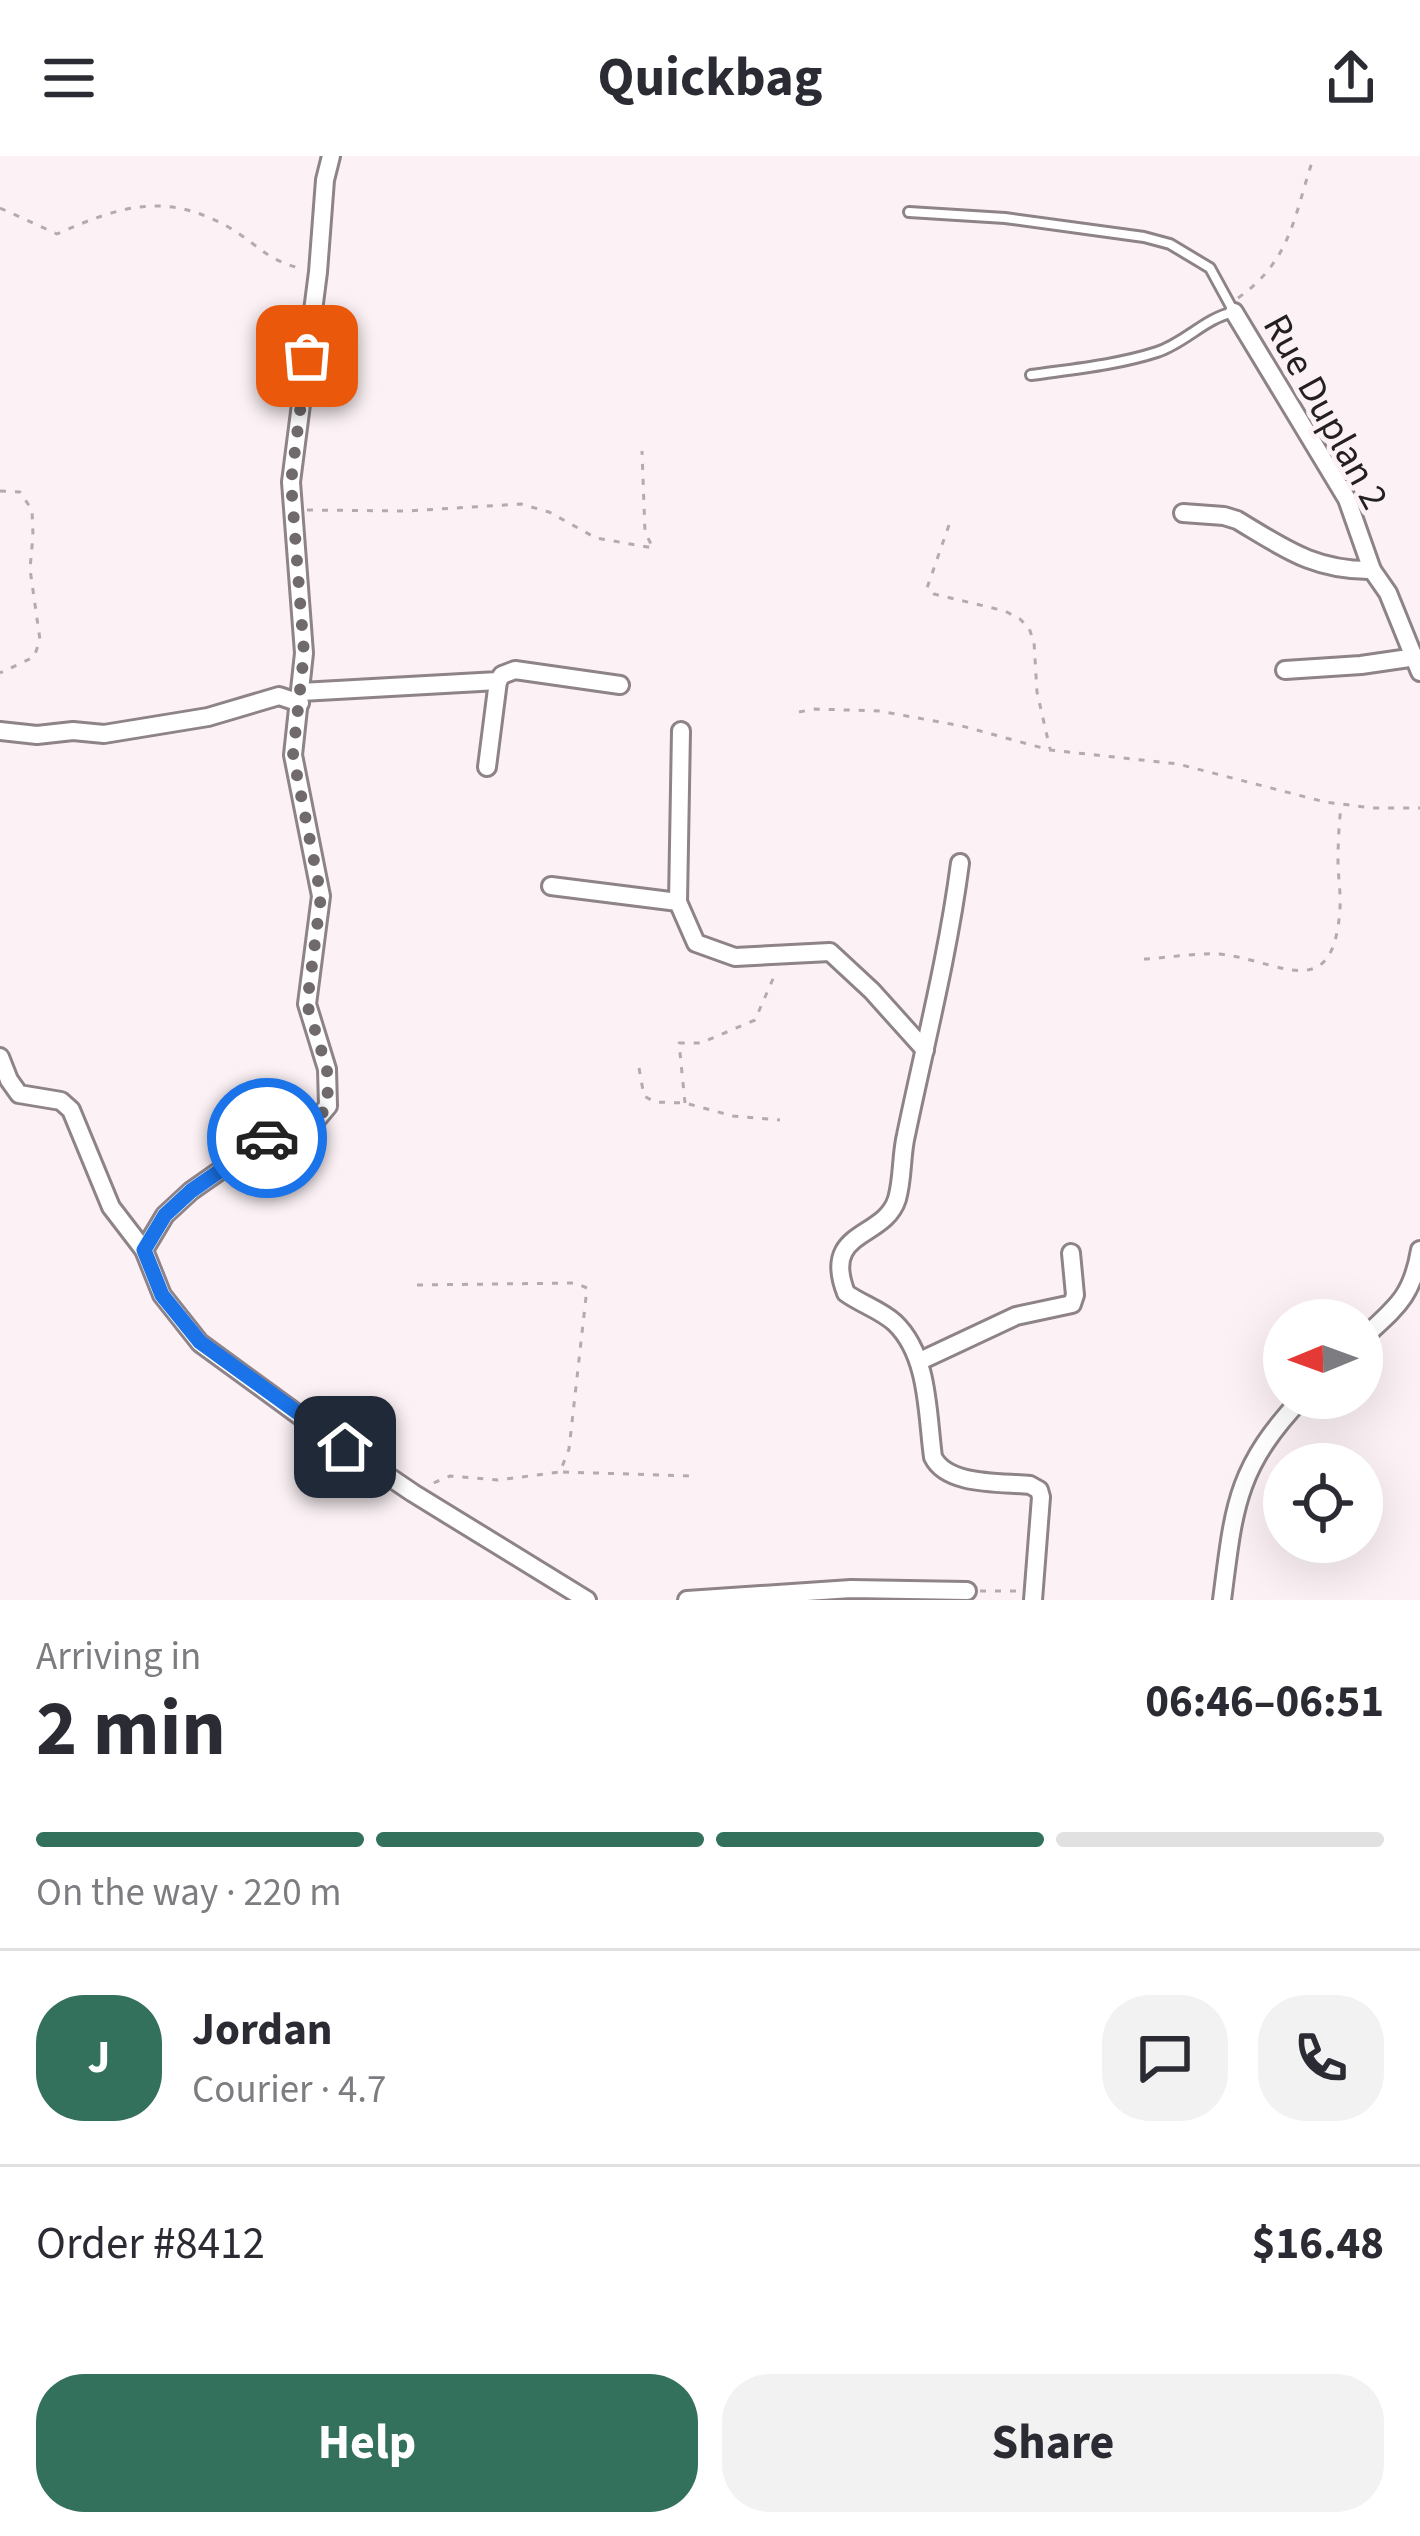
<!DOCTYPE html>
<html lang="en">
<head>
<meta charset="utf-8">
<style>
  body { margin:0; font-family:"Source Sans 3",sans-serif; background:#f2f2f3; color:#2b2b33; height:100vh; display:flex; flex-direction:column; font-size:45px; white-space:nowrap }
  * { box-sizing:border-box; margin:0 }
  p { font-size:39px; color:#7c7c81 }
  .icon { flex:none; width:66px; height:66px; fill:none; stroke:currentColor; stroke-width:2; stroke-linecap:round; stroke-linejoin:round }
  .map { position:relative; height:1444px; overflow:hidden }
  .details { display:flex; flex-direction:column; background:#fff; flex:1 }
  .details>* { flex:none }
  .needle { width:78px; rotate:269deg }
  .fabs { position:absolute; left:1263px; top:1143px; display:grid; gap:24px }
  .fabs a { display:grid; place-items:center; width:120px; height:120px; border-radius:50%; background:#fff; box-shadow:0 12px 48px #0002; font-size:60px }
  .pin { position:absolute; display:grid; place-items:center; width:102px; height:102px; color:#fff; margin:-51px; border-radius:24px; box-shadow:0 6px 18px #0006 }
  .courier { position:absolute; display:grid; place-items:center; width:120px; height:120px; margin:-60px; border:9px solid #1a73e8; border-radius:50%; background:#fff; color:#222; box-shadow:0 3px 15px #0007 }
  .headline em { font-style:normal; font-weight:700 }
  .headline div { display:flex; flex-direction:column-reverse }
  .headline { display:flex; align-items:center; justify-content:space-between; height:204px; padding:0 36px }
  h1 { font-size:78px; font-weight:700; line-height:90px }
  .bar { display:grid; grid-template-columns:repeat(4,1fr); gap:18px 12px; align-content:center; height:144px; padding:0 36px }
  .bar i { height:15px; border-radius:9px; background:#e1e1e2 }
  .bar .on { background:#34715c }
  .bar p { grid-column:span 4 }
  .line { display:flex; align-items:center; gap:30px; padding:0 36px; border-top:3px solid #e1e1e2 }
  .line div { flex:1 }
  .round { display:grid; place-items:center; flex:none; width:126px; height:126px; border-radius:48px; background:#f2f2f3 }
  .action { display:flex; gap:24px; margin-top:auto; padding:24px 36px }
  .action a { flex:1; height:138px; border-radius:48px; background:#34715c; color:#fff; font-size:48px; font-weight:700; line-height:138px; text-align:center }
  .action a+a { background:#f2f2f3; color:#2b2b33 }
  header { display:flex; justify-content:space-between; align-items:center; height:156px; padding:0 36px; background:#fff; font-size:54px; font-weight:700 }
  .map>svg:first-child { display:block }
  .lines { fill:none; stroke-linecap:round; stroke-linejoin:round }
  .service-casing { stroke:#8d8388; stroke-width:14 }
  .minor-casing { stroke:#8d8388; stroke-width:22 }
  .path { stroke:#b3abae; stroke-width:3; stroke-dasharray:6 9; stroke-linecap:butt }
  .service { stroke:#fff; stroke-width:8 }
  .minor { stroke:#fff; stroke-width:16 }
  .done { stroke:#706a6c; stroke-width:12; stroke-dasharray:0 21.6 }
  .route { stroke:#1a73e8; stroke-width:15 }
  .labels { text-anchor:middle; stroke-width:10; stroke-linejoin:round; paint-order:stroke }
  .street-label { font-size:39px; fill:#242022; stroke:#fcf2f6 }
</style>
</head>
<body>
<header><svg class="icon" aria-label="menu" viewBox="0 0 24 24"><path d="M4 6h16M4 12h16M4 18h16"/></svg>Quickbag<svg class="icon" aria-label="share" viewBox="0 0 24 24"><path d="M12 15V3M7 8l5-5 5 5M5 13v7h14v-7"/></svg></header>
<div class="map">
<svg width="1420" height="1444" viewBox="0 0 1420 1444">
  <rect width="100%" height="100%" fill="#fcf2f6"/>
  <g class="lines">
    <defs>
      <path id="service" d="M909 56 1005 62 1144 81 1170 88 1210 112 1234 156C1205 162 1185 187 1157 196 1117 209 1073 213 1031 219"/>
      <g id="minor">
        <path d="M331 0 325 24 318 116 291 326 304 497 293 599 321 740 307 848 327 913 328 950 307 975 271 979 191 1035 165 1059 144 1094 162 1139 200 1187 311 1268 413 1337 587 1444"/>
        <path d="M1234 156 1347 343 1372 414 1388 437 1420 516"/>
        <path d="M1183 357 1224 360 1237 364C1284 392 1314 415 1372 414"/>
        <path d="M1285 514 1361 509 1416 501"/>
        <path d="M301 536 498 525 502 519 515 514 620 529"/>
        <path d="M0 575 37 579 73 575 104 578 208 561 279 540 300 547"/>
        <path d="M681 575 678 746 696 787 735 801 830 796 872 835 925 894"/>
        <path d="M487 611 498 525"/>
        <path d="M960 707C948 799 925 888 906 979 901 1000 903 1022 897 1043 884 1084 821 1073 846 1137 861 1148 881 1154 895 1167 929 1200 927 1257 933 1301 947 1330 1001 1326 1030 1329L1039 1334 1041 1341 1033 1444"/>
        <path d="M551 730 678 746"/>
        <path d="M0 901 9 924 19 938 61 945 71 954 111 1051 144 1094"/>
        <path d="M1362 1183C1395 1152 1412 1142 1420 1094"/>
        <path d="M920 1205 1016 1160 1072 1148 1075 1139 1071 1097"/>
        <path d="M687 1444 851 1433 967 1435"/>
        <path d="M1222 1444C1234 1352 1235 1313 1302 1242"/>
      </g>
    </defs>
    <use href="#service" class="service-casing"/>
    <use href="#minor" class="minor-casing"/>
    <g class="path">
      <path d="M0 52 57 78C120 50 166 35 230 72 260 90 267 105 304 113"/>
      <path d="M1238 142C1292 104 1294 59 1314 0"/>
      <path d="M0 335 20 336 32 354 33 379 30 413 40 484 34 501 0 517"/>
      <path d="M307 354 407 355 521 348 549 356 596 382 653 392 645 376 642 295"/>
      <path d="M949 369 927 432 934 438 1005 455 1020 463 1029 472 1034 486 1037 536 1050 593"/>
      <path d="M799 556 815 553 879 555 962 570 1050 594 1178 608 1325 646 1372 652H1420"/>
      <path d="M1144 803C1168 802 1205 795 1227 799 1285 808 1334 847 1340 752 1341 737 1338 721 1338 705 1338 687 1339 668 1341 650"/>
      <path d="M639 912 644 940 655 946 685 947 733 960 780 964"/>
      <path d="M685 947 679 887H701L755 864 776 816"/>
      <path d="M417 1129 575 1127 587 1132 569 1293 560 1316 498 1324 450 1320 431 1328"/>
      <path d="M563 1316 693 1320"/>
      <path d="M980 1435H1018"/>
    </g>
    <use href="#service" class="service"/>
    <use href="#minor" class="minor"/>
  </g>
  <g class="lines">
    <path class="done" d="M267 982 307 975 328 950 327 913 307 848 321 740 293 599 304 497 291 326 307 200"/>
    <path class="route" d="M267 982 191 1035 165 1059 144 1094 162 1139 200 1186 345 1291"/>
  </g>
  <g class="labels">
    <g class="street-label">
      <text transform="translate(1327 255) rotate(61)" y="14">Rue Duplan 2</text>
    </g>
  </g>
</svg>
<div class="fabs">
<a><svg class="needle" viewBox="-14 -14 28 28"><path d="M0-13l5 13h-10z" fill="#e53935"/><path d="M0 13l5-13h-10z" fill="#7c7c81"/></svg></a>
<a><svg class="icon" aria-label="locate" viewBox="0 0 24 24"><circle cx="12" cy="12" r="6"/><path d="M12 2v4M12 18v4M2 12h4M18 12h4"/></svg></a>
</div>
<div class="pin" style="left:307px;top:200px;background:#ea580c"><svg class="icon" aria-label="bag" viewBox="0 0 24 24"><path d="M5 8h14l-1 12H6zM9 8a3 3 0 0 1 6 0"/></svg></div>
<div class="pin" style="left:345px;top:1291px;background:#1f2937"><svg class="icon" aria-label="home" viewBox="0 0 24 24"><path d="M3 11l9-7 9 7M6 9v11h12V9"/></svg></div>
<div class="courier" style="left:267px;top:982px"><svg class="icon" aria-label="car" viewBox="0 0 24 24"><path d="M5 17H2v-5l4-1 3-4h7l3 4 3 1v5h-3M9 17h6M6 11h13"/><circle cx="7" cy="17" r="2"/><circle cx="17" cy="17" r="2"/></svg></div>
</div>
<section class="details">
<div class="headline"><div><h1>2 min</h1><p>Arriving in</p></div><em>06:46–06:51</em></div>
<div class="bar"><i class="on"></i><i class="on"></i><i class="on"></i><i></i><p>On the way · 220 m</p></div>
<div class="line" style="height:216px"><b class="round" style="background:#34715c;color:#fff">J</b><div><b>Jordan</b><p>Courier · 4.7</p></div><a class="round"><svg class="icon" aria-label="chat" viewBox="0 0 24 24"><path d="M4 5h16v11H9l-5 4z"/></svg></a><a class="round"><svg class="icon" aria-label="phone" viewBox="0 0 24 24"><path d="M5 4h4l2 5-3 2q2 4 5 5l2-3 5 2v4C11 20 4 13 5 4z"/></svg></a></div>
<div class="line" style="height:156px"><div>Order #8412</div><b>$16.48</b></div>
<div class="action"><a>Help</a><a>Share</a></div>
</section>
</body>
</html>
